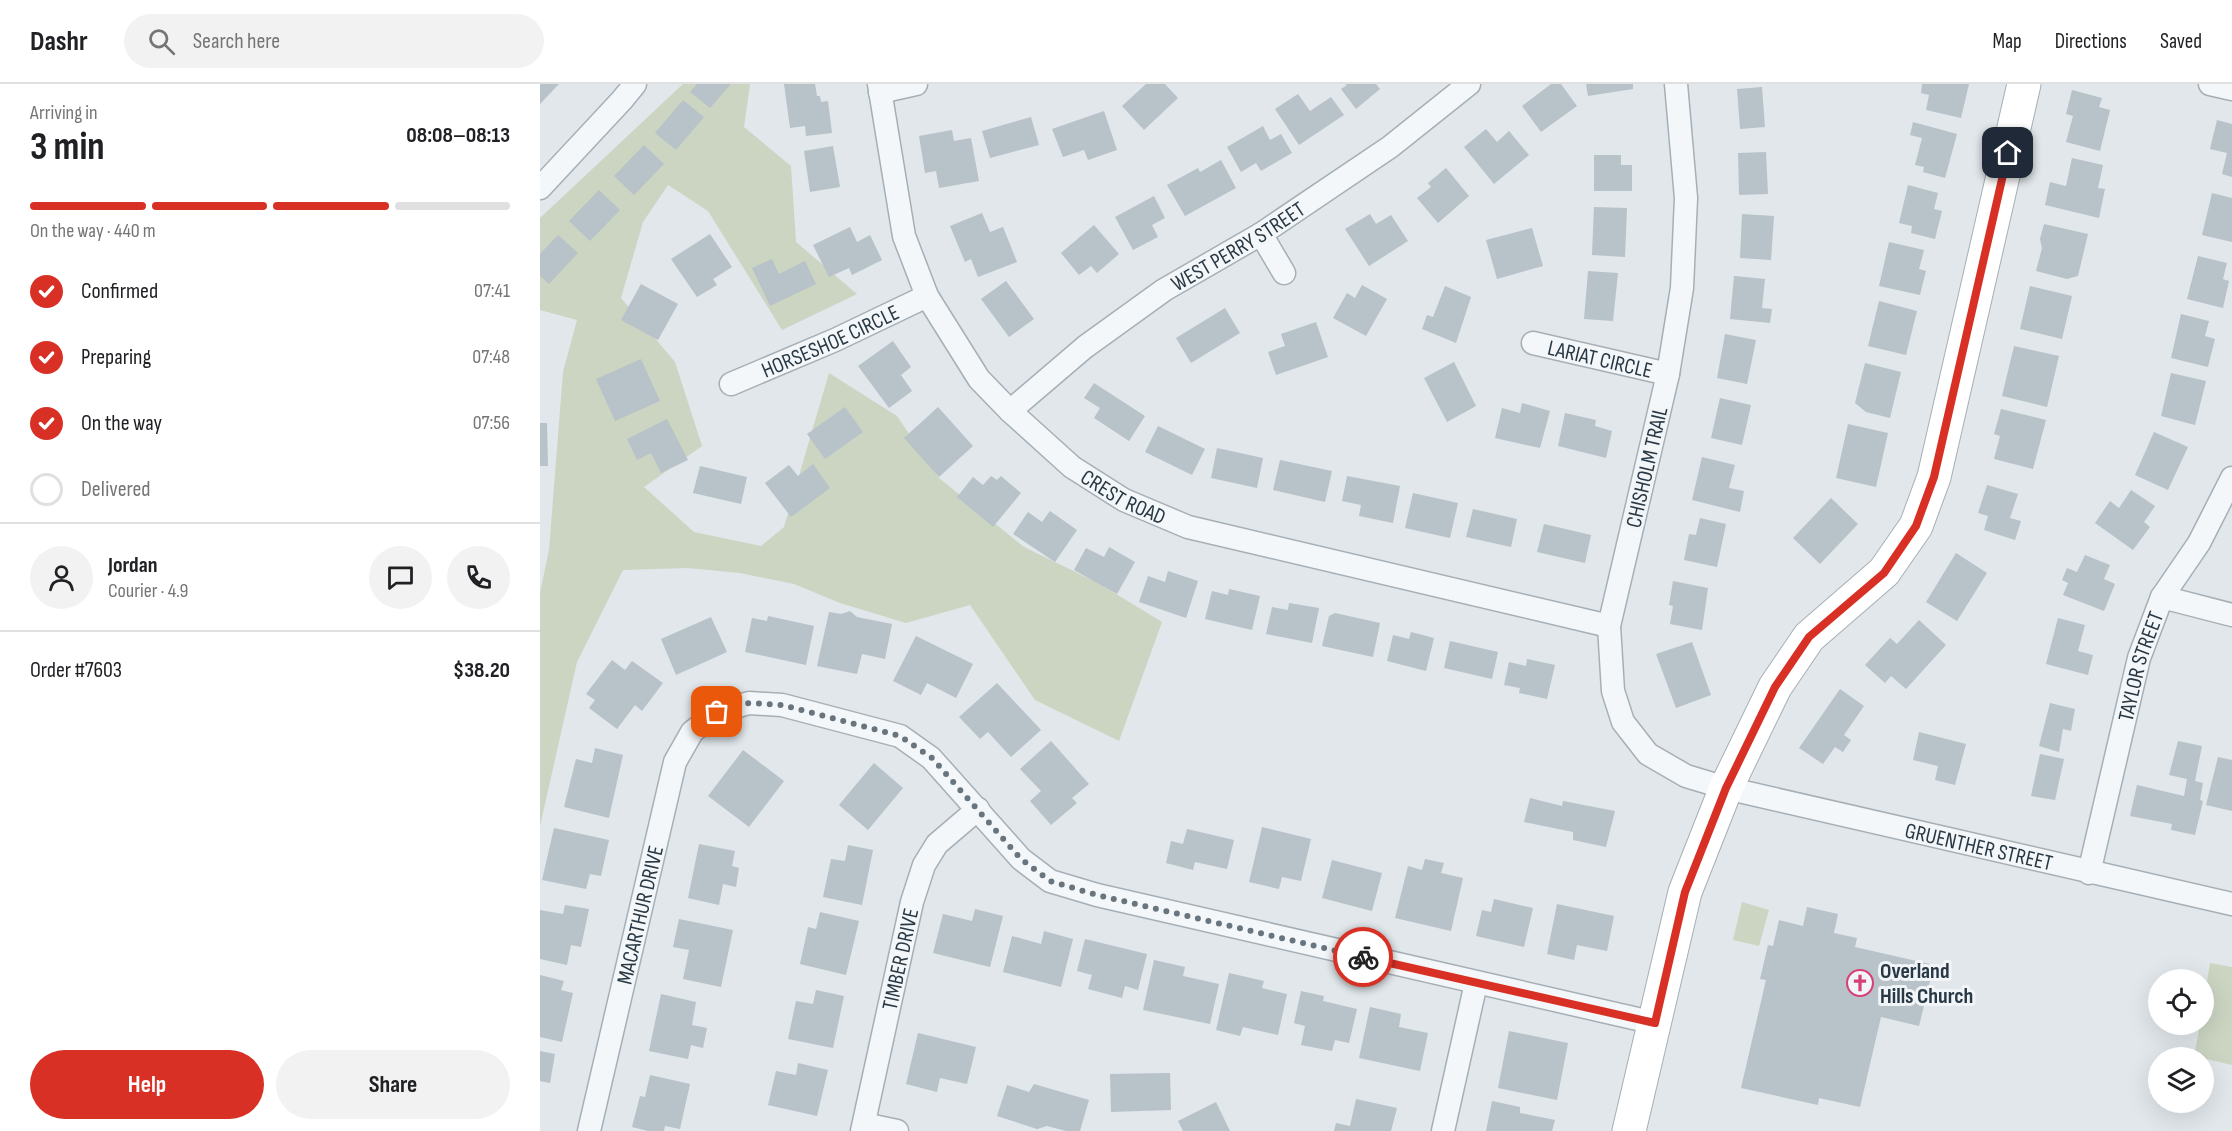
<!DOCTYPE html>
<html lang="en">
<head>
<meta charset="utf-8">
<style>
  body { margin:0; font-family:"Sofia Sans Condensed",sans-serif; background:#f2f2f2; color:#202124; height:100vh; display:flex; flex-direction:column; font-size:22px; white-space:nowrap }
  * { box-sizing:border-box; margin:0 }
  p { font-size:20px; color:#757577 }
  .icon { flex:none; width:33px; height:33px; fill:none; stroke:currentColor; stroke-width:2; stroke-linecap:round; stroke-linejoin:round }
  .map { position:relative; flex:1; overflow:hidden }
  .side { display:flex; flex-direction:column; background:#fff; width:540px }
  .side>* { flex:none }
  .controls { position:absolute; left:1608px; top:885px; display:grid; gap:12px }
  .controls a { display:grid; place-items:center; width:66px; height:66px; border-radius:50%; background:#fff; box-shadow:0 6px 24px #0002; font-size:30px }
  .pin { position:absolute; display:grid; place-items:center; width:51px; height:51px; color:#fff; margin:-26px; border-radius:12px; box-shadow:0 3px 9px #0006 }
  .courier { position:absolute; display:grid; place-items:center; width:60px; height:60px; margin:-30px; border:4px solid #d93025; border-radius:50%; background:#fff; color:#222; box-shadow:0 2px 8px #0007 }
  .overview em { font-style:normal; font-weight:700 }
  .overview div { display:flex; flex-direction:column-reverse }
  .overview { display:flex; align-items:center; justify-content:space-between; height:102px; padding:0 30px }
  h1 { font-size:39px; font-weight:700; line-height:45px }
  .bar { display:grid; grid-template-columns:repeat(4,1fr); gap:9px 6px; align-content:center; height:72px; padding:0 30px }
  .bar i { height:8px; border-radius:4px; background:#e0e0e0 }
  .bar .active { background:#d93025 }
  .bar p { grid-column:span 4 }
  .line { display:flex; align-items:center; gap:15px; padding:0 30px; border-top:2px solid #e0e0e0 }
  .line div { flex:1 }
  .round { display:grid; place-items:center; flex:none; width:63px; height:63px; border-radius:32px; background:#f2f2f2 }
  ol { padding:0 30px; list-style:none }
  li { display:flex; align-items:center; gap:18px; height:66px }
  li p { margin-inline-start:auto }
  li .icon { padding:6px; border-radius:50%; background:#d93025; color:#fff; stroke-width:4 }
  li:last-child { color:#757577 }
  li i { width:33px; height:33px; border:3px solid #e0e0e0; border-radius:50% }
  .primary-button { display:flex; gap:12px; margin-top:auto; padding:12px 30px }
  .primary-button a { flex:1; height:69px; border-radius:36px; background:#d93025; color:#fff; font-size:24px; font-weight:700; line-height:69px; text-align:center }
  .primary-button a+a { background:#f2f2f2; color:#202124 }
  header { display:flex; align-items:center; gap:36px; box-sizing:border-box; height:84px; padding:0 30px; background:#fff; border-bottom:2px solid #e0e0e0 }
  header strong { font-size:28px }
  nav { display:flex; gap:33px; margin-inline-start:auto; font-size:21px }
  .search { width:420px; height:54px; background:#f2f2f2; display:flex; align-items:center; gap:15px; box-sizing:border-box; padding:0 21px; border-radius:33px; color:#757577; font-size:22px }
  main { display:flex; flex:1; min-height:0 }
  .map>svg:first-child { display:block }
  .green { fill:#cbd5c2 }
  .building { fill:#b8c2c9 }
  .lines { fill:none; stroke-linecap:round; stroke-linejoin:round }
  .street-casing { stroke:#a6afb6; stroke-width:25 }
  .secondary-casing { stroke:#a6afb6; stroke-width:35 }
  .street { stroke:#f4f7f9; stroke-width:22 }
  .secondary { stroke:#fff; stroke-width:33 }
  .done { stroke:#69757e; stroke-width:6; stroke-dasharray:0 10.8 }
  .route { stroke:#d93025; stroke-width:8 }
  .labels { text-anchor:middle; stroke-width:6; stroke-linejoin:round; paint-order:stroke }
  .street-label { font-size:22px; fill:#283844; stroke:#f1f5f8 }
  .poi-label { font-size:22px; font-weight:bold; fill:#283844; stroke:#f1f5f8; text-anchor:start }
</style>
</head>
<body>
<header>
<strong>Dashr</strong>
<div class="search"><svg class="icon" aria-label="search" viewBox="0 0 24 24"><circle cx="10" cy="10" r="6"/><path d="M15 15l6 6"/></svg>Search here</div>
<nav><a>Map</a><a>Directions</a><a>Saved</a></nav>
</header>
<main>
<section class="side">
<div class="overview"><div><h1>3 min</h1><p>Arriving in</p></div><em>08:08–08:13</em></div>
<div class="bar"><i class="active"></i><i class="active"></i><i class="active"></i><i></i><p>On the way · 440 m</p></div>
<ol>
<li><svg class="icon" aria-label="check" viewBox="0 0 24 24"><path d="M5 12l5 5 9-10"/></svg>Confirmed<p>07:41</p></li>
<li><svg class="icon" aria-label="check" viewBox="0 0 24 24"><path d="M5 12l5 5 9-10"/></svg>Preparing<p>07:48</p></li>
<li><svg class="icon" aria-label="check" viewBox="0 0 24 24"><path d="M5 12l5 5 9-10"/></svg>On the way<p>07:56</p></li>
<li><i></i>Delivered</li>
</ol>
<div class="line" style="height:108px"><a class="round"><svg class="icon" aria-label="person" viewBox="0 0 24 24"><circle cx="12" cy="8" r="4"/><path d="M4 21q1-7 8-7t8 7"/></svg></a><div><b>Jordan</b><p>Courier · 4.9</p></div><a class="round"><svg class="icon" aria-label="chat" viewBox="0 0 24 24"><path d="M4 5h16v11H9l-5 4z"/></svg></a><a class="round"><svg class="icon" aria-label="phone" viewBox="0 0 24 24"><path d="M5 4h4l2 5-3 2q2 4 5 5l2-3 5 2v4C11 20 4 13 5 4z"/></svg></a></div>
<div class="line" style="height:78px"><div>Order #7603</div><b>$38.20</b></div>
<div class="primary-button"><a>Help</a><a>Share</a></div>
</section>
<div class="map">
<svg width="1692" height="1047" viewBox="0 0 1692 1047">
  <rect width="100%" height="100%" fill="#e1e7eb"/>
  <g class="green">
    <path d="M143 0H210L204 43 251 82 256 158 317 210 242 246 168 127 128 101 103 138 81 214 135 278 162 362 104 403 154 448 221 462 244 443 289 289 357 332 399 394 484 463 558 499 622 538 579 657 495 616 430 521 366 539 300 519 254 500 200 489 147 484 83 486 37 578 0 742V509L9 466 23 288 37 236 0 226V134Z"/>
    <path d="M1202 818 1229 826 1219 862 1193 856Z"/>
    <path d="M1670 879 1692 883V981L1654 972 1660 941 1664 940V917Z"/>
  </g>
  <g class="building">
    <path d="M0 0H19L0 20Z"/>
    <path d="M157 0H191L170 24 150 8Z"/>
    <path d="M244 0H275L277 12H280L281 18 288 17 292 49 266 52 265 42 250 44Z"/>
    <path d="M606 0H625L638 14 604 46 582 22Z"/>
    <path d="M805 0H836L840 5 816 25 801 5 807 1Z"/>
    <path d="M1011 0H1021L1037 22 1001 48 982 22Z"/>
    <path d="M1046 0H1093V5L1048 12Z"/>
    <path d="M1382 0H1429L1421 34 1386 26 1389 11 1381 9Z"/>
    <path d="M1222 3 1225 43 1200 45 1197 5Z"/>
    <path d="M1532 6 1562 14 1559 23 1570 26 1560 67 1526 58 1533 32 1526 30Z"/>
    <path d="M758 10 770 27 791 13 804 31 759 61 735 25Z"/>
    <path d="M143 16 164 33 136 66 115 49Z"/>
    <path d="M564 27 577 66 548 76 544 66 523 73 512 45Z"/>
    <path d="M491 33 499 61 450 74 442 47Z"/>
    <path d="M1677 36 1692 40V93L1682 90 1687 69 1670 65Z"/>
    <path d="M1373 38 1417 50 1405 94 1383 88 1384 83 1375 81 1382 54 1370 51Z"/>
    <path d="M723 42 730 56 741 50 752 69 721 87 716 79 701 88 687 63Z"/>
    <path d="M946 45 957 58 969 47 989 71 954 100 924 63Z"/>
    <path d="M412 46 414 57 431 54 439 97 399 104 396 87 385 89 379 52Z"/>
    <path d="M104 61 124 80 94 111 74 92Z"/>
    <path d="M293 62 300 103 270 108 264 67Z"/>
    <path d="M1226 68 1228 110 1199 111 1198 69Z"/>
    <path d="M1054 71H1081V81H1092V107H1054Z"/>
    <path d="M1532 74 1563 81 1558 104 1565 105 1559 134 1505 121 1510 98 1526 102Z"/>
    <path d="M681 76 696 104 645 132 627 101 658 84 660 88Z"/>
    <path d="M906 84 929 112 898 139 877 114 891 103 888 99Z"/>
    <path d="M1368 101 1398 109 1394 125 1402 127 1395 155 1371 149 1372 142 1359 139Z"/>
    <path d="M59 106 80 126 50 157 29 137Z"/>
    <path d="M1672 109 1692 114V158L1662 151Z"/>
    <path d="M614 112 625 134 612 141 618 153 593 166 575 133Z"/>
    <path d="M1054 123 1087 124 1085 173 1052 171Z"/>
    <path d="M442 129 450 148 463 143 477 178 438 193 431 175 425 178 410 142Z"/>
    <path d="M830 130 836 140 851 131 868 157 829 182 805 145Z"/>
    <path d="M1202 130 1234 132 1231 176 1200 174Z"/>
    <path d="M1504 140 1548 150 1538 192 1527 195 1496 187 1502 164 1500 155Z"/>
    <path d="M554 141 579 170 557 189 551 182 539 191 521 169Z"/>
    <path d="M310 143 317 158 330 151 342 176 312 191 309 184 289 193 273 161Z"/>
    <path d="M992 144 1003 182 957 195 946 156Z"/>
    <path d="M170 150 192 183 173 195 177 201 157 213 131 175Z"/>
    <path d="M18 151 38 169 9 200 0 192V170Z"/>
    <path d="M1349 158 1384 166 1379 185 1386 187 1380 211 1339 202Z"/>
    <path d="M1658 172 1687 179 1683 195 1689 197 1683 224 1647 215Z"/>
    <path d="M232 175 239 190 265 177 276 200 230 222 212 184Z"/>
    <path d="M1048 187 1078 189 1073 237 1044 235Z"/>
    <path d="M1194 192 1225 195 1222 224 1232 225 1230 239 1190 235Z"/>
    <path d="M466 197 494 235 469 253 441 215Z"/>
    <path d="M101 200 138 220 118 256 81 236Z"/>
    <path d="M822 201 847 215 826 252 793 234 807 209 815 214Z"/>
    <path d="M905 202 931 213 916 259 882 245 887 231 893 233Z"/>
    <path d="M1490 202 1532 212 1522 255 1480 245Z"/>
    <path d="M1339 217 1377 227 1366 271 1328 262Z"/>
    <path d="M685 224 700 249 651 279 636 254Z"/>
    <path d="M1641 230 1669 237 1665 252 1675 255 1668 283 1631 274Z"/>
    <path d="M776 238 788 273 736 291 728 268 745 262 741 250Z"/>
    <path d="M1185 250 1216 256 1207 300 1177 294Z"/>
    <path d="M353 257 371 283 361 291 372 307 349 324 318 282Z"/>
    <path d="M1474 262 1519 272 1507 323 1462 312Z"/>
    <path d="M101 275 120 317 75 337 56 295Z"/>
    <path d="M914 278 936 322 907 338 884 294Z"/>
    <path d="M1325 279 1361 288 1350 334 1326 328 1315 319Z"/>
    <path d="M1631 289 1666 297 1655 341 1621 332Z"/>
    <path d="M554 299 605 332 589 357 554 334 560 324 544 314Z"/>
    <path d="M1180 314 1211 321 1202 361 1171 354Z"/>
    <path d="M982 319 1010 327 1000 364 955 354 962 324 980 329Z"/>
    <path d="M305 323 323 348 285 375 267 350Z"/>
    <path d="M398 323 433 362 399 393 364 354Z"/>
    <path d="M1461 325 1506 336 1493 385 1454 375 1460 352 1454 350Z"/>
    <path d="M1025 329 1056 336 1055 342 1072 347 1066 374 1018 362Z"/>
    <path d="M127 335 148 376 121 389 111 369 97 376 87 355Z"/>
    <path d="M0 339H7L8 382H0Z"/>
    <path d="M1308 340 1348 349 1336 403 1296 394Z"/>
    <path d="M618 342 665 365 652 391 605 368Z"/>
    <path d="M1614 348 1648 363 1628 406 1595 391Z"/>
    <path d="M677 364 723 374 717 404 671 394Z"/>
    <path d="M1162 373 1195 381 1189 404 1204 407 1200 428 1152 416Z"/>
    <path d="M740 376 792 387 785 418 733 406Z"/>
    <path d="M273 380 290 404 251 433 225 399 249 381 258 392Z"/>
    <path d="M160 382 207 393 201 420 153 409Z"/>
    <path d="M451 392 457 396 461 392 481 409 453 443 417 413 433 393 443 401Z"/>
    <path d="M807 392 860 402 853 439 819 432 821 421 802 417Z"/>
    <path d="M1447 401 1478 410 1470 434 1481 437 1475 456 1444 446 1448 432 1438 429Z"/>
    <path d="M1591 406 1615 422 1604 438 1610 443 1593 466 1555 439 1570 417 1579 424Z"/>
    <path d="M873 409 918 419 910 454 865 444Z"/>
    <path d="M1291 414 1318 440 1280 480 1253 454Z"/>
    <path d="M933 425 977 435 971 463 926 453Z"/>
    <path d="M510 427 537 446 515 478 473 450 488 428 502 438Z"/>
    <path d="M1160 434 1186 440 1177 483 1144 476 1149 450 1156 451Z"/>
    <path d="M1004 440 1051 451 1045 479 997 468Z"/>
    <path d="M569 463 595 478 577 510 534 486 546 464 564 473Z"/>
    <path d="M1416 469 1447 489 1417 537 1386 518Z"/>
    <path d="M1545 471 1570 481 1564 495 1575 500 1564 527 1523 511 1528 499 1522 496 1527 484 1537 488Z"/>
    <path d="M628 487 658 497 646 534 599 518 608 492 625 498Z"/>
    <path d="M1133 497 1168 504 1162 546 1130 540 1133 522 1129 521Z"/>
    <path d="M689 505 720 512 712 546 665 535 672 507 688 511Z"/>
    <path d="M749 519 779 524 772 559 726 550 732 523 748 526Z"/>
    <path d="M310 527 317 533 352 540 345 575 322 570 317 590 277 582 289 528 301 530Z"/>
    <path d="M795 529 840 539 833 573 782 562 789 532Z"/>
    <path d="M228 532 274 542 266 581 205 568 212 534 227 537Z"/>
    <path d="M171 533 187 568 136 591 121 555Z"/>
    <path d="M1518 534 1545 541 1538 567 1553 571 1548 591 1506 580Z"/>
    <path d="M1379 536 1406 561 1366 605 1351 592 1345 599 1325 581 1350 554 1357 560Z"/>
    <path d="M871 548 894 554 886 587 847 577 853 551 869 555Z"/>
    <path d="M376 552 433 580 416 614 387 599 381 611 353 597Z"/>
    <path d="M910 557 958 568 952 595 904 584Z"/>
    <path d="M1152 558 1171 611 1136 624 1116 570Z"/>
    <path d="M987 575 1015 581 1007 615 979 609 980 604 964 601 969 578 986 582Z"/>
    <path d="M72 576 85 586 92 577 123 599 102 627 95 621 77 645 49 624 55 616 46 610Z"/>
    <path d="M457 599 501 646 471 673 448 648 440 655 419 633Z"/>
    <path d="M1300 605 1324 622 1304 651 1311 656 1303 668 1295 663 1283 680 1259 664Z"/>
    <path d="M1510 619 1535 625 1531 647 1523 645 1519 668 1499 662Z"/>
    <path d="M1379 648 1426 660 1415 701 1395 696 1398 682 1373 676Z"/>
    <path d="M511 657 549 700 532 714 537 719 511 741 490 717 501 707 480 685Z"/>
    <path d="M1638 657 1662 662 1655 697 1663 699 1660 716 1663 717 1655 751 1631 746 1632 740 1590 732 1597 701 1644 712 1647 695 1629 691Z"/>
    <path d="M55 664 83 671 69 734 24 723 36 675 52 679Z"/>
    <path d="M203 666 244 697 209 743 168 712Z"/>
    <path d="M1500 670 1524 675 1515 716 1491 712Z"/>
    <path d="M1678 673 1692 676V727L1666 721Z"/>
    <path d="M334 679 363 704 328 746 299 721Z"/>
    <path d="M990 714 1022 722 1023 717 1075 727 1066 763 1033 756V748L984 738Z"/>
    <path d="M722 743 771 755 761 797 742 793 739 805 709 798Z"/>
    <path d="M14 744 69 756 61 792 50 790 46 805 2 796Z"/>
    <path d="M647 745 694 756 687 785 655 778 653 786 626 779 631 757 643 760Z"/>
    <path d="M159 760 195 767 192 782 199 784 196 803 183 800 179 821 148 814Z"/>
    <path d="M308 761 333 766 322 821 283 813 291 775 305 777Z"/>
    <path d="M885 775 904 779 901 789 923 794 911 847 855 834 868 782 882 786Z"/>
    <path d="M792 776 842 789 832 827 782 814Z"/>
    <path d="M954 815 993 824 984 863 936 852 942 826 951 828Z"/>
    <path d="M1017 820 1074 832 1067 867 1037 861 1034 876 1007 870Z"/>
    <path d="M25 821 49 825 41 863 31 861 27 881 0 875V826L23 830Z"/>
    <path d="M1267 823 1298 830 1294 849 1317 854 1315 863 1394 881 1379 942 1341 933 1320 1023 1279 1014 1278 1021 1201 1004 1226 896 1220 895 1228 861 1233 862 1239 836 1263 842Z"/>
    <path d="M435 825 463 832 450 883 393 869 403 830 432 837Z"/>
    <path d="M280 828 319 837 306 891 260 880 268 843 276 845Z"/>
    <path d="M139 835 193 846 181 903 143 895 149 866 133 863Z"/>
    <path d="M504 847 533 855 521 903 463 888 472 852 501 860Z"/>
    <path d="M545 855 607 870 598 906 585 902 582 914 548 905 552 891 537 887Z"/>
    <path d="M614 876 645 883 643 892 679 900 670 940 603 926Z"/>
    <path d="M689 889 724 897 722 904 747 910 738 951 703 943 700 952 676 946Z"/>
    <path d="M0 891 24 897 21 906 33 909 22 958 0 953Z"/>
    <path d="M276 906 304 912 293 964 248 955 256 917 273 920Z"/>
    <path d="M761 907 784 912 783 917 817 925 809 959 795 956 792 967 761 961 765 942 754 939Z"/>
    <path d="M121 910 156 918 152 941 167 944 163 964 151 961 148 975 109 967Z"/>
    <path d="M830 923 861 930 859 943 888 949 880 987 819 974Z"/>
    <path d="M969 947 1028 959 1017 1016 958 1004Z"/>
    <path d="M378 949 436 963 427 1000 400 994 397 1008 366 1000Z"/>
    <path d="M0 967 15 970 10 999 0 997Z"/>
    <path d="M258 979 288 986 277 1032 228 1021 236 987 256 991Z"/>
    <path d="M630 989 631 1026 571 1028 570 990Z"/>
    <path d="M110 991 150 1000 140 1045 125 1042 124 1047H108L92 1043 100 1012 105 1013Z"/>
    <path d="M494 1000 549 1016 540 1047H526L507 1042 497 1045 457 1032 467 1001 489 1008Z"/>
    <path d="M816 1015 857 1024 851 1047H794L796 1039 810 1042Z"/>
    <path d="M952 1017 980 1023V1029L1015 1036 1012 1047H946Z"/>
    <path d="M676 1018 690 1047H643L638 1037Z"/>
  </g>
  <g class="lines">
    <defs>
      <g id="street">
        <path id="s1" d="M339 0 364 152 387 212 439 295 470 327 532 383 584 416 648 443 1069 542"/>
        <path id="s2" d="M1136 0 1146 114 1142 204 1128 290 1069 542 1073 607 1083 638 1108 670 1146 692 1186 704 1692 820"/>
        <path d="M1670 0 1692 5"/>
        <path d="M340 8 376 0"/>
        <path d="M0 104 82 16 95 0"/>
        <path d="M721 150 744 189"/>
        <path id="s3" d="M993 259 1128 290"/>
        <path id="s4" d="M191 300 295 256 387 212"/>
        <path id="s5" d="M470 327 545 263 624 206 721 150 850 63 929 0"/>
        <path d="M1622 513 1692 531"/>
        <path id="s6" d="M1549 789 1599 574 1622 513 1659 459 1692 394"/>
        <path d="M324 1040 357 1047"/>
        <path id="s7" d="M49 1047 135 678 152 648 177 628 209 619 242 621 360 652 391 674 481 775 510 797 557 811 1115 939"/>
        <path id="s8" d="M322 1047 372 818 384 781 397 760 438 725"/>
        <path d="M903 1047 936 899"/>
      </g>
      <path id="secondary" d="M1089 1047 1145 808 1186 704 1235 603 1269 553 1344 488 1376 442 1394 393 1484 0"/>
    </defs>
    <use href="#street" class="street-casing"/>
    <use href="#secondary" class="secondary-casing"/>
    <use href="#street" class="street"/>
    <use href="#secondary" class="secondary"/>
  </g>
  <g class="lines">
    <path class="done" d="M177 628 209 619 242 621 360 652 392 674 481 775 510 797 557 811 823 873"/>
    <path class="route" d="M823 873 1115 939 1145 808 1186 704 1235 603 1269 553 1344 489 1376 442 1394 393 1468 69"/>
  </g>
  <defs>
    <symbol id="church-ring" viewBox="-11 -11 22 22"><circle r="9.5" fill="#f1f5f8" stroke="#d64077" stroke-width="1.5"/><path d="M-1.2-6h2.4v3.5h3.3v2.4h-3.3V6h-2.4V-.1h-3.3v-2.4h3.3Z" fill="#d64077"/></symbol>
  </defs>
  <g fill-rule="evenodd">
    <use href="#church-ring" x="1305" y="884" width="30" height="30"/>
  </g>
  <g class="labels">
    <g class="street-label">
      <text dy="8" stroke="none"><textPath href="#s5" startOffset="282">WEST PERRY STREET</textPath></text>
      <text dy="8" stroke="none"><textPath href="#s4" startOffset="108">HORSESHOE CIRCLE</textPath></text>
      <text dy="8" stroke="none"><textPath href="#s3" startOffset="69">LARIAT CIRCLE</textPath></text>
      <text transform="translate(1106 383) rotate(-77)" y="8">CHISHOLM TRAIL</text>
      <text dy="8" stroke="none"><textPath href="#s1" startOffset="504">CREST ROAD</textPath></text>
      <text dy="8" stroke="none"><textPath href="#s6" startOffset="213">TAYLOR STREET</textPath></text>
      <text dy="8" stroke="none"><textPath href="#s2" startOffset="1034">GRUENTHER STREET</textPath></text>
      <text dy="8" stroke="none"><textPath href="#s7" startOffset="222">MACARTHUR DRIVE</textPath></text>
      <text dy="8" stroke="none"><textPath href="#s8" startOffset="176">TIMBER DRIVE</textPath></text>
    </g>
    <g class="poi-label">
      <text x="1340" y="894">Overland<tspan x="1340" dy="25">Hills Church</tspan></text>
    </g>
  </g>
</svg>
<div class="controls">
<a><svg class="icon" aria-label="locate" viewBox="0 0 24 24"><circle cx="12" cy="12" r="6"/><path d="M12 2v4M12 18v4M2 12h4M18 12h4"/></svg></a>
<a><svg class="icon" aria-label="layers" viewBox="0 0 24 24"><path d="M12 4l9 5-9 5-9-5zM3 14l9 5 9-5"/></svg></a>
</div>
<div class="pin" style="left:177px;top:628px;background:#ea580c"><svg class="icon" aria-label="bag" viewBox="0 0 24 24"><path d="M5 8h14l-1 12H6zM9 8a3 3 0 0 1 6 0"/></svg></div>
<div class="pin" style="left:1468px;top:69px;background:#1f2937"><svg class="icon" aria-label="home" viewBox="0 0 24 24"><path d="M3 11l9-7 9 7M6 9v11h12V9"/></svg></div>
<div class="courier" style="left:823px;top:873px"><svg class="icon" aria-label="bike" viewBox="0 0 24 24"><circle cx="6" cy="16" r="4"/><circle cx="18" cy="16" r="4"/><path d="M6 16l4-8h5l3 8M10 8l3 8H6M13 5h3"/></svg></div>
</div>
</main>
</body>
</html>
